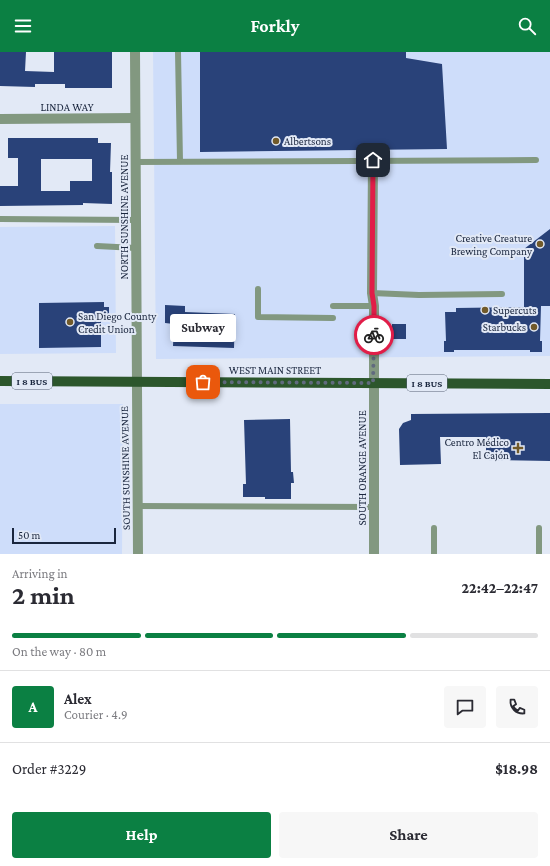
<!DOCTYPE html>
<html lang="en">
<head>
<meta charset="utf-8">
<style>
  body { margin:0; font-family:"Crimson Pro",serif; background:#f7f7f7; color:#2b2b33; height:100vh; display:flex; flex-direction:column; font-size:15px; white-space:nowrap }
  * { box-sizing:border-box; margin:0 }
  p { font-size:13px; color:#7c7c81 }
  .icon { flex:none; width:22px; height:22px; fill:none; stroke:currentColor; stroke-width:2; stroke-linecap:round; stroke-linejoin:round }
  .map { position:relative; height:502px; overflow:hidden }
  .details { display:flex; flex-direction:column; background:#fff; flex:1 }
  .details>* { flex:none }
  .scale { position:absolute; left:12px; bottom:10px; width:104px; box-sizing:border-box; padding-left:4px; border:2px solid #1a263e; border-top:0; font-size:11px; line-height:14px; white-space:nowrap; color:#1a263e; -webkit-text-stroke:3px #e2e9f6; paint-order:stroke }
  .pin { position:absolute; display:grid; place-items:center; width:34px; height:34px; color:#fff; margin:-17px; border-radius:8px; box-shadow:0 2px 6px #0006 }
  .courier { position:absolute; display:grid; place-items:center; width:40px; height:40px; margin:-20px; border:3px solid #e11d48; border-radius:50%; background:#fff; color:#222; box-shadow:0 1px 5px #0007 }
  .bubble { position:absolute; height:28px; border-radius:4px; background:#fff; box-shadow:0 2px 10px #0003; font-size:13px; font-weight:700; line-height:28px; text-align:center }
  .overview em { font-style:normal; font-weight:700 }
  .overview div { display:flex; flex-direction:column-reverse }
  .overview { display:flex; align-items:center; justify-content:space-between; height:68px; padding:0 12px }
  h1 { font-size:26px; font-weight:700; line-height:30px }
  .bar { display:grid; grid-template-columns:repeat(4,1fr); gap:6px 4px; align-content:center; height:48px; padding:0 12px }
  .bar i { height:5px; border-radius:3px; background:#e1e1e2 }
  .bar .current { background:#0b8043 }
  .bar p { grid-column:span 4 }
  .line { display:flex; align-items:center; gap:10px; padding:0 12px; border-top:1px solid #e1e1e2 }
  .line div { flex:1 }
  .round { display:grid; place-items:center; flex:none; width:42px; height:42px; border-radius:4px; background:#f7f7f7 }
  .cta { display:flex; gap:8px; margin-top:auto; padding:8px 12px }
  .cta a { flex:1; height:46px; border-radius:4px; background:#0b8043; color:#fff; font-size:16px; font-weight:700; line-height:46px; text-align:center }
  .cta a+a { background:#f7f7f7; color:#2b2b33 }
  header { display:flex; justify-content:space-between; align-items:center; height:52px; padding:0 12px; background:#0b8043; color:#fff; font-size:18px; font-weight:700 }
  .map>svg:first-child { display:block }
  .built { fill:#ceddfa }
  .building { fill:#294279; fill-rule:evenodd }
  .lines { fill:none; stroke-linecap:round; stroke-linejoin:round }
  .service { stroke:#829880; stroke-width:6 }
  .minor { stroke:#829880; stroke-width:10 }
  .primary { stroke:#2c562c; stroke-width:10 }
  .done { stroke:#606a7e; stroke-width:4; stroke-dasharray:0 7.2 }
  .route { stroke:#e11d48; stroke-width:5 }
  .poi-dot { fill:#715a2a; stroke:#e2e9f6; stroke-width:1.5 }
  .labels { text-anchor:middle; stroke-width:4; stroke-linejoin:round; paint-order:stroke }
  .shield { fill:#e2e9f6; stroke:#566075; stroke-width:1 }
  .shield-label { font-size:10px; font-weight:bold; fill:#1a263e }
  .street-label { font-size:11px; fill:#1a263e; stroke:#e2e9f6 }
  .poi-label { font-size:11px; fill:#1a263e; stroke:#e2e9f6; text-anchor:start }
</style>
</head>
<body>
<header><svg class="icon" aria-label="menu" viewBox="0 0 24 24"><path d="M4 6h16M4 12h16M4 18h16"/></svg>Forkly<svg class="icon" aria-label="search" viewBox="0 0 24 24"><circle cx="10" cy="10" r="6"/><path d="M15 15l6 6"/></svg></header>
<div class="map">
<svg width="550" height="502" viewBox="0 0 550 502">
  <rect width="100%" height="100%" fill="#e2e9f6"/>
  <g class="built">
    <path d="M153 0H550V304L156 307Z"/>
    <path d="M115 174 116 301 0 302V175Z"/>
    <path d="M0 352H123L122 502H0Z"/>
  </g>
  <g class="building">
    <path d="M0 0H26L25 19 54 20V0H112V36H65V32H35V35L0 34Z"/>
    <path d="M200 0H406V6L442 12 447 97 200 100Z"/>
    <path d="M8 86H98V91H111L110 120H112V152L83 151V153L0 154V134H18V106H8ZM41 107H92V129H70V139H41Z"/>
    <path d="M550 177V254H541L540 289H542V300H530V298H454V300H444V289H446L445 260H456V256L524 255V197Z"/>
    <path d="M104 250V255H109V269H101V295L39 296V251Z"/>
    <path d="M165 253 185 254V260L235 262 234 296 173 294 174 272 165 271Z"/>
    <rect x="392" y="272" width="14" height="15"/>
    <path d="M550 361V409L486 408V385H440L441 412 400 413 399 377 403 371 411 368V362Z"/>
    <path d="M290 367 291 420H293L294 431H291V447H265V445H243V432H246L244 368Z"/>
  </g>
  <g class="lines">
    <g class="service">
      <path d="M178 0 180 109"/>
      <path d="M135 110 536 108"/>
      <path d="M0 167 136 168"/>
      <path d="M97 194 136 196"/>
      <path d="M258 237V265L333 266"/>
      <path d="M372 241 419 243 502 242"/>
      <path d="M333 254H374"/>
      <path d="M137 454 374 455"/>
      <path d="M434 476V502"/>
      <path d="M539 502V476"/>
    </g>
    <g class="minor">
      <path d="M135 0 138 502"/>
      <path d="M0 67 135 66"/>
      <path d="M373 109 372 241 374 254V502"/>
    </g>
    <path class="primary" d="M0 329 550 332"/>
  </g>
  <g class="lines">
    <path class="done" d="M203 330 373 331 374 283"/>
    <path class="route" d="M373 108 372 241 374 254V283"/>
  </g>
  <g class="poi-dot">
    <circle cx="276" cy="89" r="4"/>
    <circle cx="540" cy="192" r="4"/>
    <circle cx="485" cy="258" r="4"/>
    <circle cx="70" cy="270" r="4"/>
    <circle cx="534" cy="275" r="4"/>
    <path d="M516 390h4v4h4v4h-4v4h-4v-4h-4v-4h4z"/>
  </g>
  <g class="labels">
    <g class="shield">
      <rect x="12" y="321" width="40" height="16" rx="3"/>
      <rect x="407" y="323" width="40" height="16" rx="3"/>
    </g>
    <g class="shield-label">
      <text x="32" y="333">I 8 BUS</text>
      <text x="427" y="335">I 8 BUS</text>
    </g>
    <g class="street-label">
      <text x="67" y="59">LINDA WAY</text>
      <text transform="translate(124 165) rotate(-90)" y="4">NORTH SUNSHINE AVENUE</text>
      <text x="275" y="322">WEST MAIN STREET</text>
      <text transform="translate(125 416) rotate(-91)" y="4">SOUTH SUNSHINE AVENUE</text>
      <text transform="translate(362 416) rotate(-90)" y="4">SOUTH ORANGE AVENUE</text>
    </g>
    <g class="poi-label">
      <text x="284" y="93">Albertsons</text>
      <text x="532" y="190" text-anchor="end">Creative Creature<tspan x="532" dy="13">Brewing Company</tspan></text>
      <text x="493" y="262">Supercuts</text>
      <text x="78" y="268">San Diego County<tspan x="78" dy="13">Credit Union</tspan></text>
      <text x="526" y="279" text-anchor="end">Starbucks</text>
      <text x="509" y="394" text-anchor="end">Centro Médico<tspan x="509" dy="13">El Cajón</tspan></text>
    </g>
  </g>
</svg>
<div class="scale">50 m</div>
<div class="pin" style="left:203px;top:330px;background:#ea580c"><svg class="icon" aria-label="bag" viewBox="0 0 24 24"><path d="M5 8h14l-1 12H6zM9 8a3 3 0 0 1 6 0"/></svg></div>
<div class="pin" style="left:373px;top:108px;background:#1f2937"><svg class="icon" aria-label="home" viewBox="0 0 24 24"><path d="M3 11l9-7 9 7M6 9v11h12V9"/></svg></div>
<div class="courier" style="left:374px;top:283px"><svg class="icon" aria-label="bike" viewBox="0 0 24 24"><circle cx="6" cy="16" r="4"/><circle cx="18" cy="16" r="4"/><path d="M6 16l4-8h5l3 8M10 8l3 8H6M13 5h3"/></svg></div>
<div class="bubble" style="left:170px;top:262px;width:66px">Subway</div>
</div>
<section class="details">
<div class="overview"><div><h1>2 min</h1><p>Arriving in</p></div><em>22:42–22:47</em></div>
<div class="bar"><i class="current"></i><i class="current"></i><i class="current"></i><i></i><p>On the way · 80 m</p></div>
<div class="line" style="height:72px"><b class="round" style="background:#0b8043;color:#fff">A</b><div><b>Alex</b><p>Courier · 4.9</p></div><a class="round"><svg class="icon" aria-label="chat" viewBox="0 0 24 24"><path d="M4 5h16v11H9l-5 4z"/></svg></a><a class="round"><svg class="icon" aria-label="phone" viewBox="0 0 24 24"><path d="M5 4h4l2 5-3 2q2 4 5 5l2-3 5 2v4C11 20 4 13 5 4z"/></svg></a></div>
<div class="line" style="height:52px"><div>Order #3229</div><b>$18.98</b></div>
<div class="cta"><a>Help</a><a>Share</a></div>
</section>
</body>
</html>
